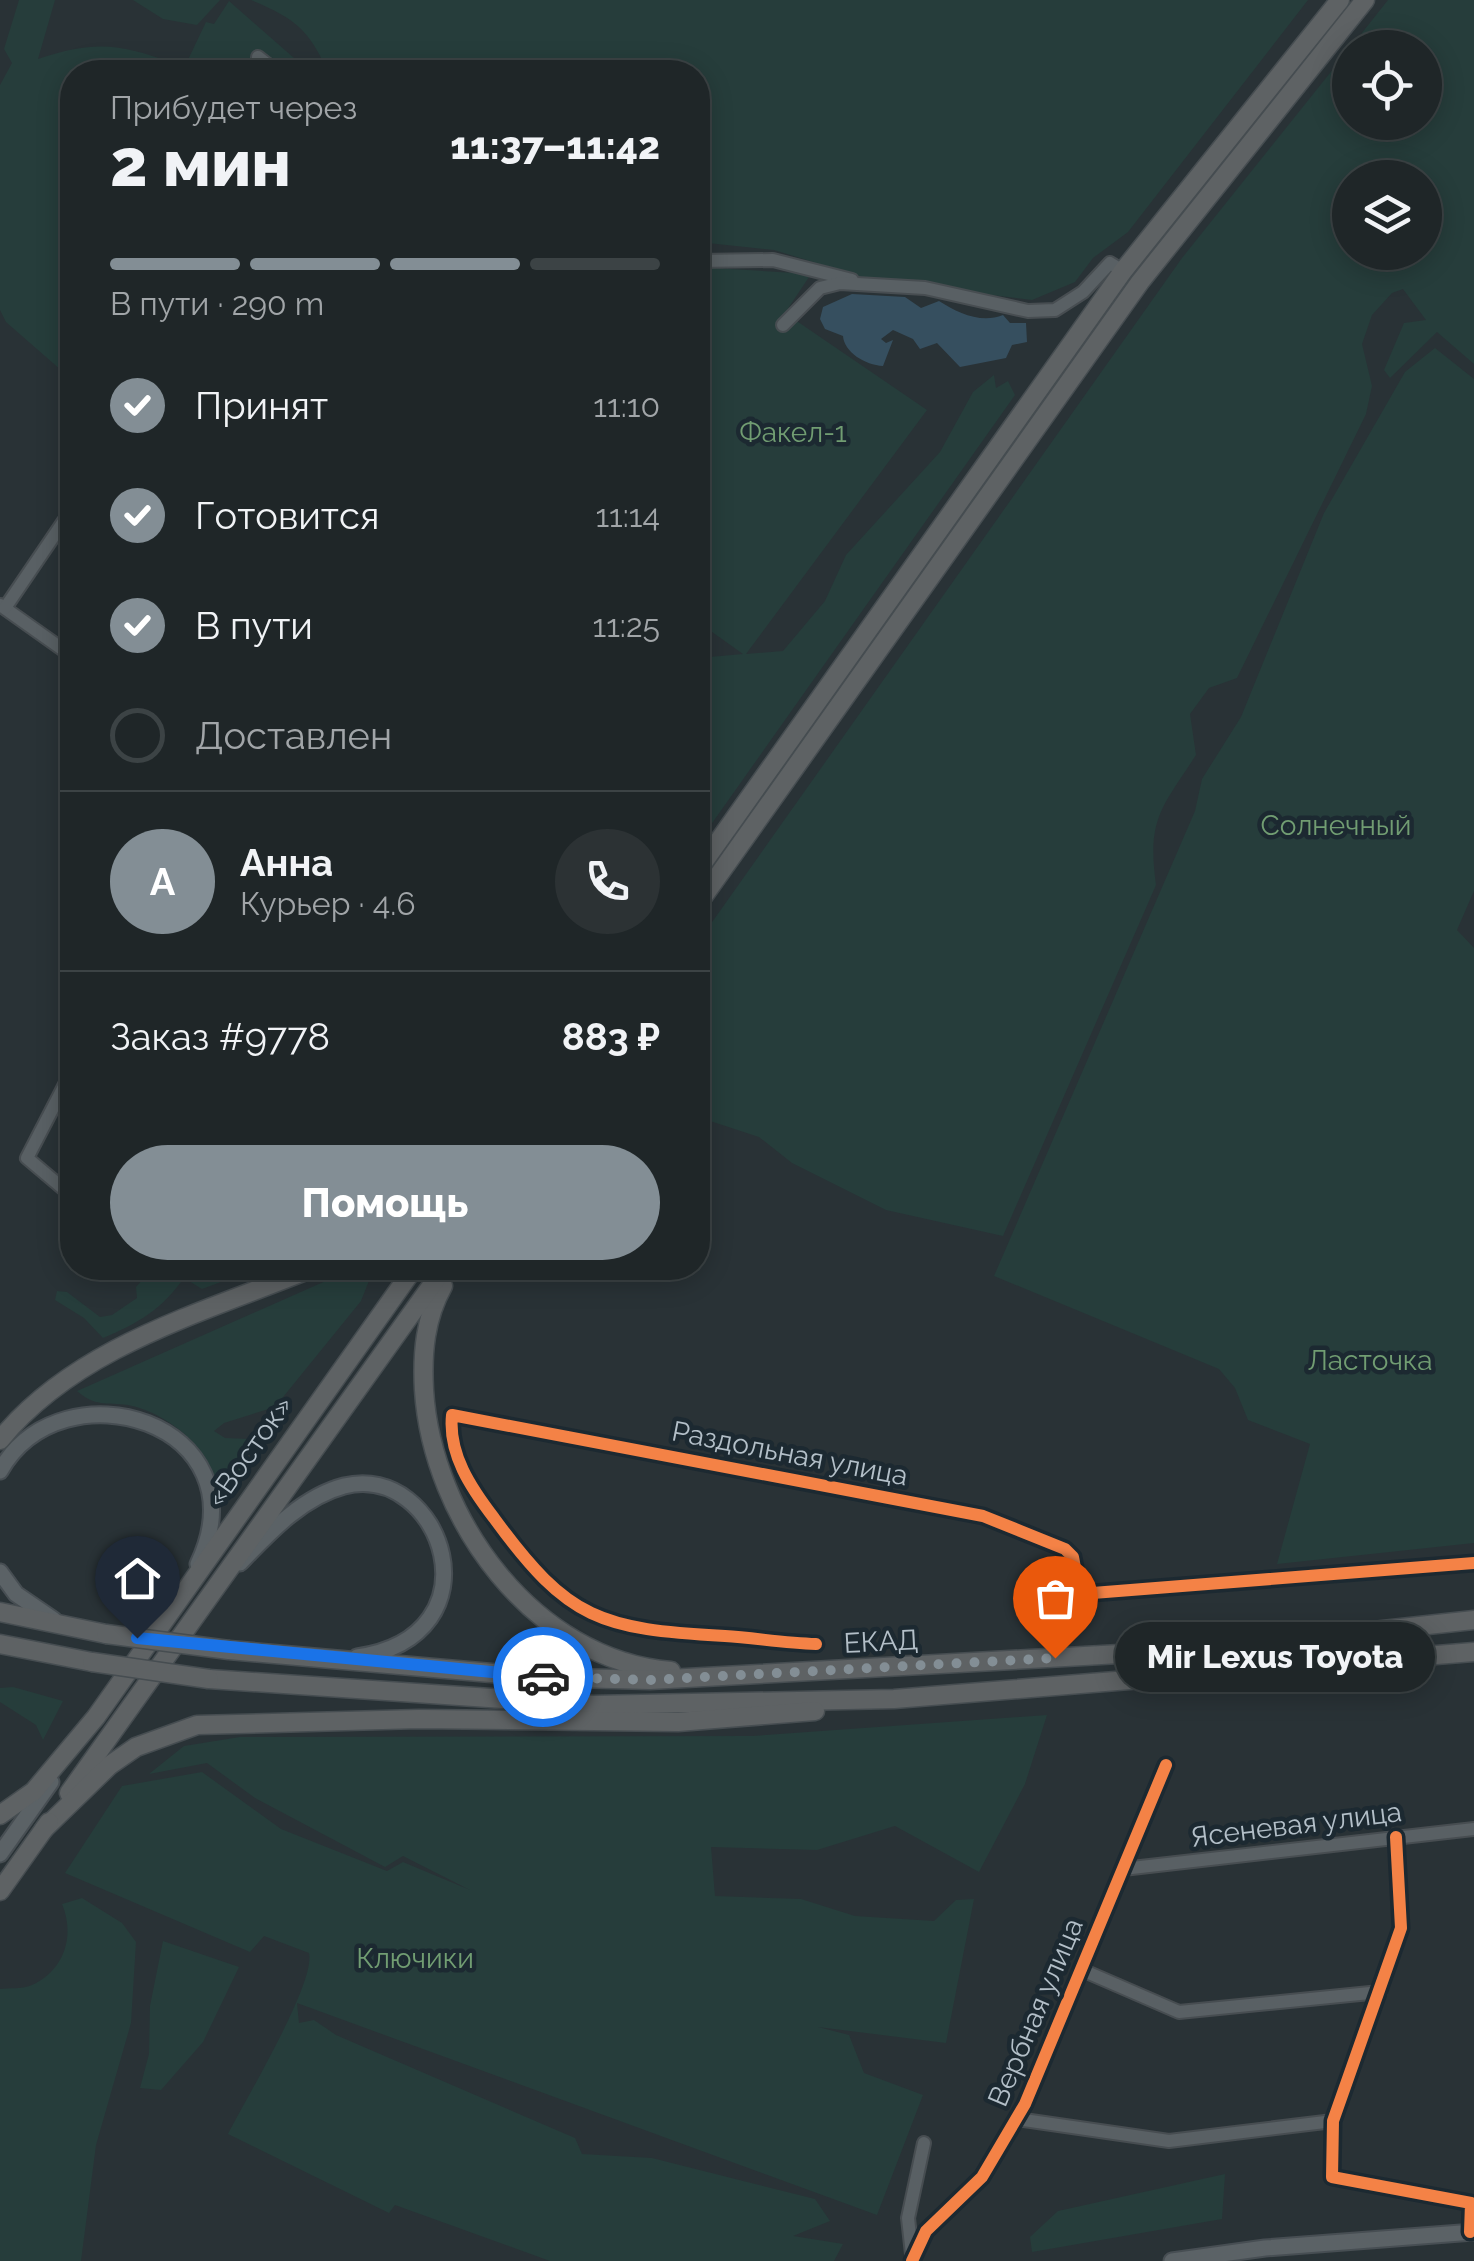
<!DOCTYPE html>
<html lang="ru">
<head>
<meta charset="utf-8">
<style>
  body { margin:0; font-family:Raleway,sans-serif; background:#2c3234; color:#f1f3f6; height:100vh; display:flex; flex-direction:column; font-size:38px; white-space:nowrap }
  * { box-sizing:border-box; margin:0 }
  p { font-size:32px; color:#a1a5a8 }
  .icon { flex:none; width:55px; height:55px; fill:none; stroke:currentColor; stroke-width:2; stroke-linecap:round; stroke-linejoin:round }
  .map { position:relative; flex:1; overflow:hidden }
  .drawer { position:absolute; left:60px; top:60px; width:650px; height:1220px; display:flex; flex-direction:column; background:#1f2628; border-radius:40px; box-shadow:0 5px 25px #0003,0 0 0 2px #3c4345 }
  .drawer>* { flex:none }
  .fabs { position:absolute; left:1332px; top:30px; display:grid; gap:20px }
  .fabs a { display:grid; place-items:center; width:110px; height:110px; border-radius:50%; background:#1f2628; box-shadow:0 5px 25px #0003,0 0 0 2px #3c4345; font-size:50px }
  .pin { position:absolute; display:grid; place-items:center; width:85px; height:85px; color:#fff; margin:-102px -42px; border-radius:50% 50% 50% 0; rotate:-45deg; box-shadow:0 0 10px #0007 }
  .pin .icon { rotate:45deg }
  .courier { position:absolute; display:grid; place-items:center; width:100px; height:100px; margin:-50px; border:8px solid #1a73e8; border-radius:50%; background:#fff; color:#222; box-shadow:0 2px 12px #0007 }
  .bubble { position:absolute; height:70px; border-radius:35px; background:#1f2628; box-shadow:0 5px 25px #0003,0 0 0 2px #3c4345; font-size:32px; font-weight:800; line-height:70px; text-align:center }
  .head em { font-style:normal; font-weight:800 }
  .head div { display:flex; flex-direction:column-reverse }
  .head { display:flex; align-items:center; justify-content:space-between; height:170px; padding:0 50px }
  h1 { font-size:65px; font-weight:800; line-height:75px }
  .bar { display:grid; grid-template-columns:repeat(4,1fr); gap:15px 10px; align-content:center; height:120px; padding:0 50px }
  .bar i { height:12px; border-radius:8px; background:#3c4345 }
  .bar .current { background:#838e95 }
  .bar p { grid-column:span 4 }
  .line { display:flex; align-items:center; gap:25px; padding:0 50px; border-top:2px solid #3c4345 }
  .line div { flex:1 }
  .round { display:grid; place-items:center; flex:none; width:105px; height:105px; border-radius:52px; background:#2c3234 }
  ol { padding:0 50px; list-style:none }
  li { display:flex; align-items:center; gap:30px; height:110px }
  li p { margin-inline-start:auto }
  li .icon { padding:10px; border-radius:50%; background:#838e95; color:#fff; stroke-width:4 }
  li:last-child { color:#a1a5a8 }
  li i { width:55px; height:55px; border:5px solid #3c4345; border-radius:50% }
  .primary-button { display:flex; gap:20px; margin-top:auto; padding:20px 50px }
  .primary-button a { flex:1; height:115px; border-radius:60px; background:#838e95; color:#fff; font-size:40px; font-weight:800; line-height:115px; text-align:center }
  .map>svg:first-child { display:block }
  .green { fill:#263d3b; fill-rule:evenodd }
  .water { fill:#364f5f }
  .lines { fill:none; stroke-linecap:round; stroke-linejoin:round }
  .minor-casing { stroke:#474d51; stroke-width:16 }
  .major-casing { stroke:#474e53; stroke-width:19 }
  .highway-casing { stroke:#464d51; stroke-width:21 }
  .minor { stroke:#596064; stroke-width:12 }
  .major { stroke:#5b6266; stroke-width:15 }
  .highway { stroke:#5e6264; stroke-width:18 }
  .highway-bridge-casing { stroke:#464d51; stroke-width:21; stroke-linecap:butt }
  .highway-bridge { stroke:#5e6264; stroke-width:18 }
  .cycleway-casing { stroke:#1c2931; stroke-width:19 }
  .cycleway { stroke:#f48246; stroke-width:12 }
  .done { stroke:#838e95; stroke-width:10; stroke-dasharray:0 18 }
  .route { stroke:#1a73e8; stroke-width:12 }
  .labels { text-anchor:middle; stroke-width:9; stroke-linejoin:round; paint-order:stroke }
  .park-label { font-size:28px; fill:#719d72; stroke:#1c2931 }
  .street-label { font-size:28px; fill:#b3bfc8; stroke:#1c2931 }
</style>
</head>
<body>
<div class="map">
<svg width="1474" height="2261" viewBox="0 0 1474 2261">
  <rect width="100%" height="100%" fill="#293236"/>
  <g class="green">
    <path d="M19 0H55L38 59C95 40 121 43 177 65L179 72H72V275L63 309 72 317V351L61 370 6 322 0 310V85L12 63 4 49Z"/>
    <path d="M133 0H220L197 25 163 19Z"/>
    <path d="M251 0H1308L1128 232 1093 258 1075 282 1032 300 872 280 774 250 698 242V72H328C308 28 295 19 251 0Z"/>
    <path d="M1388 0H1474V364L1437 332 1390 378 1384 370 1404 323 1426 320 1403 289 1392 293 1372 315 1362 344 1372 386 1366 414 1237 678 1209 688 1190 714 1196 755C1161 809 1147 819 1156 885L1003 1236 886 1210 792 1163 759 1137 698 1117V942L1182 258 1350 48V122H1425V48H1350ZM1350 178H1425V252H1350Z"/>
    <path d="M229 1 310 72H189L185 66 206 22 214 24Z"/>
    <path d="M698 267 811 274 785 313 927 410 746 654 783 651 825 601 846 555 940 452 973 392 994 375 996 388 1008 381 1015 395 698 843V658L743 654 698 622Z"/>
    <path d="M1435 348 1474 379V891L1457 930 1474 948V1543L1277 1564 1310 1444 1248 1420 1235 1388 1219 1369 994 1276 1195 811 1202 779 1241 717 1324 513 1405 372Z"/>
    <path d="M153 1268H259L202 1289 184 1278C162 1309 139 1323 103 1338L84 1318 55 1300 57 1291 67 1292 100 1317 112 1315 137 1298 136 1287Z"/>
    <path d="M355 1268H374L361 1301 275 1407 224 1423 214 1431 225 1438 249 1439C248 1456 239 1484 223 1492L214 1487C215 1449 163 1411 128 1405 106 1402 95 1407 77 1391Z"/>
    <path d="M13 1687 63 1701 43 1740 36 1725 0 1702V1688Z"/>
    <path d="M1047 1715 1025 1784 979 1872 895 1826 817 1850 711 1847 715 1896 801 1899 855 1916 934 1921 956 1900 974 1899 946 2043 818 2027 849 2035 864 2073 923 2095 877 2215 297 2003 299 2023 314 2020 336 2035 575 2138 582 2154 652 2158 815 2199 830 2221 793 2236 843 2244 834 2261H550L395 2205 389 2213 228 2134C245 2100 316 1983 309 1953L264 1936 250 1952 65 1873 122 1786 202 1772 281 1829 387 1871 403 1862 470 1890 403 1856 385 1867 255 1798 207 1763 149 1774 184 1746 240 1737 752 1736Z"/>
    <path d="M82 1898 122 1923 136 1942 131 2023 96 2145 81 2261H0V1989C9 1988 24 1989 32 1985 65 1970 75 1935 62 1904Z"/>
    <path d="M163 1941 239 1967 203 2042 161 2090 140 2088 149 2054 150 2006Z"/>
    <path d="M1225 2174 1222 2219 1032 2252 1030 2237 1058 2211Z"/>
  </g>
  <path class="water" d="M852 294 905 297 921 308 939 301C958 313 981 324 1003 315L1010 323H1026L1027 342 1012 345 1006 358 960 367 937 343 920 349 913 339 893 330 881 339 886 343 893 340 883 366C865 365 844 352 843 336L825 329 820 319 823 307Z"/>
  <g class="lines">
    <defs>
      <g id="minor">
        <path d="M258 57 277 72"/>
        <path d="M698 261 773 260 852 280"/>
        <path d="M783 325 820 288 840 283 925 288 1028 311 1055 310 1083 292 1110 263 1123 271"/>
        <path d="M0 605 72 656"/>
        <path d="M5 608 64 521 72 527"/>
        <path d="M72 1071 27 1158 72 1196"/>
        <path d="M816 1644C785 1643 755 1638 725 1636 601 1629 569 1621 494 1518 471 1488 448 1454 452 1415L983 1516 1065 1549 1073 1557 1080 1594 1474 1563"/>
        <path d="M1396 1837 1401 1928 1333 2121 1332 2177 1471 2203 1470 2232"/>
        <path d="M1123 1869 1474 1829"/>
        <path d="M1082 1970 1179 2012 1380 1992"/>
        <path d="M1017 2119 1169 2141 1333 2121"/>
        <path d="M912 2254 908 2218 924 2143"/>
        <path d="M912 2255 926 2231 982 2177 1025 2104 1166 1765"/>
      </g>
      <g id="major">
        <path d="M0 1471C62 1361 265 1423 198 1564"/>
        <path d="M240 1563C269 1533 302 1497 344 1486 442 1462 502 1636 357 1657"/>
        <path d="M0 1572 16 1594 54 1620"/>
        <path d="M0 1854 51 1782"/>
        <path d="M1172 2261 1265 2248 1474 2232"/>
      </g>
      <g id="highway">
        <path d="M698 870 1123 271 1340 0"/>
        <path d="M698 904 1140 282 1365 0"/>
        <path d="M443 1286C425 1318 422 1353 424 1390 432 1519 534 1660 671 1671"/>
        <path d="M0 1440C76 1346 205 1312 313 1268"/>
        <path d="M0 1612 106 1634"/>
        <path d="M0 1644 92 1662"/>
        <path d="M229 1650 537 1677 650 1680 1210 1649 1474 1620"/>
        <path d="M209 1679 593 1705 894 1699 1474 1652"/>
        <path d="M69 1793 444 1268"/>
        <path d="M0 1815 34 1791 96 1717 414 1268"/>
        <path d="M44 1829 110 1765 136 1747 197 1725 419 1719 678 1722 815 1711"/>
        <path d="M0 1891 49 1822"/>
      </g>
    </defs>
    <use href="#minor" class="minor-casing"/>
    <use href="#major" class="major-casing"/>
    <use href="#highway" class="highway-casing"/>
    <use href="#minor" class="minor"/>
    <use href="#major" class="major"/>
    <use href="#highway" class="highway"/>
    <defs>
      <g id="highway-bridge">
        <path d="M106 1634 229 1650"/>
        <path d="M92 1662 209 1679"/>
      </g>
    </defs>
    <use href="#highway-bridge" class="highway-bridge-casing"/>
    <use href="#highway-bridge" class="highway-bridge"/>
    <defs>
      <g id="cycleway">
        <path d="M816 1644C785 1643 755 1638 725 1636 601 1629 569 1621 494 1518 471 1488 448 1454 452 1415L983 1516 1065 1549 1073 1557 1080 1594 1474 1563"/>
        <path d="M1396 1837 1401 1928 1333 2121 1332 2177 1471 2203 1470 2232"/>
        <path d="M912 2261 926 2231 982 2177 1025 2104 1166 1765"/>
      </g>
    </defs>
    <use href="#cycleway" class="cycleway-casing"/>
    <use href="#cycleway" class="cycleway"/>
  </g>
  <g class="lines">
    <path class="done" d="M543 1677 650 1680 1055 1658"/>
    <path class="route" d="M137 1638 543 1677"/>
  </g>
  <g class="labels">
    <g class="park-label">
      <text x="793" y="442">Факел-1</text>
      <text x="1336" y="835">Солнечный</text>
      <text x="1370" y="1370">Ласточка</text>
      <text x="415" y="1968">Ключики</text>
    </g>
    <g class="street-label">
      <text transform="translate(249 1451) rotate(-55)" y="10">«Восток»</text>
      <text transform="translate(790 1453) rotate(11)" y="10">Раздольная улица</text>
      <text transform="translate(881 1641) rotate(-3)" y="10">ЕКАД</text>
      <text transform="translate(1296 1824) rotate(-7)" y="10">Ясеневая улица</text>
      <text transform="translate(1035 2012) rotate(-67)" y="10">Вербная улица</text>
    </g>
  </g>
</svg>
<div class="fabs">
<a><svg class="icon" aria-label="locate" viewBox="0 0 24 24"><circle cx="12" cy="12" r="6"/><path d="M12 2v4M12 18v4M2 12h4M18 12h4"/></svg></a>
<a><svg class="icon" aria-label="layers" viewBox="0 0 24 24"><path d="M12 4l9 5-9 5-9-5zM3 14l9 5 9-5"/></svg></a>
</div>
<div class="pin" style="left:1055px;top:1658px;background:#ea580c"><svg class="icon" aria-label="bag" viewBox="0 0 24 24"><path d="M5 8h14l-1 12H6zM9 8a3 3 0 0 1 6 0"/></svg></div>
<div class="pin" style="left:137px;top:1638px;background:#1f2937"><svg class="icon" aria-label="home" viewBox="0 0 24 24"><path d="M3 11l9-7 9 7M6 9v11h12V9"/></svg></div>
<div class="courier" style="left:543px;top:1677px"><svg class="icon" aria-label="car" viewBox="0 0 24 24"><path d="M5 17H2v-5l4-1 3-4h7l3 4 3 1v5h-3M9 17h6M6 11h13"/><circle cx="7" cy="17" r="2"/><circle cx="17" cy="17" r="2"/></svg></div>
<div class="bubble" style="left:1115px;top:1622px;width:320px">Mir Lexus Toyota</div>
<section class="drawer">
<div class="head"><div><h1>2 мин</h1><p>Прибудет через</p></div><em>11:37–11:42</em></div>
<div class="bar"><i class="current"></i><i class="current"></i><i class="current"></i><i></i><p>В пути · 290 m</p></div>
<ol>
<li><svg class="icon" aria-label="check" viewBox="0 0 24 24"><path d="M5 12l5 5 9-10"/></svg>Принят<p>11:10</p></li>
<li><svg class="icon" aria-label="check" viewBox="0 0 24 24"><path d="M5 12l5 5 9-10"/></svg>Готовится<p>11:14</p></li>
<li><svg class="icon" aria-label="check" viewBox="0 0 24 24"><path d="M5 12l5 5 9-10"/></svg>В пути<p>11:25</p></li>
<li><i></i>Доставлен</li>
</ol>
<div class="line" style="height:180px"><b class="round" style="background:#838e95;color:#fff">А</b><div><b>Анна</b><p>Курьер · 4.6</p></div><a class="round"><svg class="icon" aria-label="phone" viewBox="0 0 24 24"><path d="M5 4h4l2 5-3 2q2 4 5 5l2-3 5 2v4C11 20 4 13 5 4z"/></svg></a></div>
<div class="line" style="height:130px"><div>Заказ #9778</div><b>883 ₽</b></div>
<div class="primary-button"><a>Помощь</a></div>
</section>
</div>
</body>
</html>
